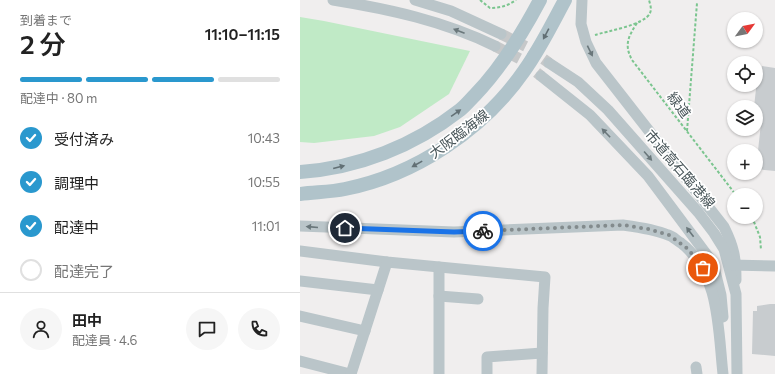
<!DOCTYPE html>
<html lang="ja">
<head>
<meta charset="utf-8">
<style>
  body { margin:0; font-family:Commissioner,"Noto Sans JP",sans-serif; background:#f6f6f6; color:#222; height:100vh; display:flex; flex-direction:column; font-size:15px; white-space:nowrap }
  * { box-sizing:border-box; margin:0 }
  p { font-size:13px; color:#767676 }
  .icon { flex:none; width:22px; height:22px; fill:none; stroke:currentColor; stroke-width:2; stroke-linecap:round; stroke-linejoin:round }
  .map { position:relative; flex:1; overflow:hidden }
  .side { display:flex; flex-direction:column; background:#fff; width:300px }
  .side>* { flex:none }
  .needle { width:26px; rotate:58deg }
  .buttons { position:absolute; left:427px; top:12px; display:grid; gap:8px }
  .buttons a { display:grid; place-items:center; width:36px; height:36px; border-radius:50%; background:#fff; box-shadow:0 1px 3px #0004; font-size:20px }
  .pin { position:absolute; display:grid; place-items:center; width:34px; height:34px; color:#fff; margin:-17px; border:2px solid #fff; border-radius:50%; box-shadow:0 1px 4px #0007 }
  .courier { position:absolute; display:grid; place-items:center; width:40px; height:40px; margin:-20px; border:3px solid #1a73e8; border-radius:50%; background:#fff; color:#222; box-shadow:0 1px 5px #0007 }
  .head em { font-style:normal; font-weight:600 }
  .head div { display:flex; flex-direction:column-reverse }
  .head { display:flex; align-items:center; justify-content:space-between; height:68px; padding:0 20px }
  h1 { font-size:26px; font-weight:600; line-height:30px }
  .bar { display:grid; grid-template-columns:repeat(4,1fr); gap:6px 4px; align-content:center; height:48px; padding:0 20px }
  .bar i { height:5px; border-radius:3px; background:#e0e0e0 }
  .bar .on { background:#2a98ce }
  .bar p { grid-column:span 4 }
  .line { display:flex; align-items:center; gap:10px; padding:0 20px; border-top:1px solid #e0e0e0 }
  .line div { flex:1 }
  .round { display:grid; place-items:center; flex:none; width:42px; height:42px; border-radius:21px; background:#f6f6f6 }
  ol { padding:0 20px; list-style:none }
  li { display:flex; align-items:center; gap:12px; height:44px }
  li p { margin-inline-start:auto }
  li .icon { padding:4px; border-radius:50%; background:#2a98ce; color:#fff; stroke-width:4 }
  li:last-child { color:#767676 }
  li i { width:22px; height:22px; border:2px solid #e0e0e0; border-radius:50% }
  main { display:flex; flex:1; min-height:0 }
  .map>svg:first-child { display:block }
  .green { fill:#c0eac6 }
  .building { fill:#c8cccf }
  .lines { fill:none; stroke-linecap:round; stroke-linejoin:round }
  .minor-tunnel { stroke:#c6c8c9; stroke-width:11; stroke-dasharray:11 5.5; stroke-linecap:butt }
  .path { stroke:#7bc58f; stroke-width:2; stroke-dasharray:3 2; stroke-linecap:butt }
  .minor { stroke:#bac5c9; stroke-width:11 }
  .major { stroke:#b0c3ca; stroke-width:14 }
  .oneway { fill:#6a777b }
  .oneway2 { fill:#627075 }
  .done { stroke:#838b8d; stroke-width:4; stroke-dasharray:0 7.2 }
  .route { stroke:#1a73e8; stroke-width:5 }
  .labels { text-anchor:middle; stroke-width:3.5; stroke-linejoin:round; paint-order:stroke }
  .street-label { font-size:14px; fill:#485559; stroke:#fff }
</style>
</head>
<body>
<main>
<section class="side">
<div class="head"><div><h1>2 分</h1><p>到着まで</p></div><em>11:10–11:15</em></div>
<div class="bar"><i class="on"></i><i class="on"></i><i class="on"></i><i></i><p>配達中 · 80 m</p></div>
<ol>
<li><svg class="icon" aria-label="check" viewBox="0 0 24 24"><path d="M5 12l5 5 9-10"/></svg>受付済み<p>10:43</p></li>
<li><svg class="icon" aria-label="check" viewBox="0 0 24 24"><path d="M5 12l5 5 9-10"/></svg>調理中<p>10:55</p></li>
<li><svg class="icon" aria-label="check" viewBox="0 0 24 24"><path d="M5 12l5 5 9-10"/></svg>配達中<p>11:01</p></li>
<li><i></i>配達完了</li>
</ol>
<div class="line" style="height:72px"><a class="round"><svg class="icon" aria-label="person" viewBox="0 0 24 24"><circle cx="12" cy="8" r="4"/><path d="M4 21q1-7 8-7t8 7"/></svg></a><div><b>田中</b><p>配達員 · 4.6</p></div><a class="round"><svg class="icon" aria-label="chat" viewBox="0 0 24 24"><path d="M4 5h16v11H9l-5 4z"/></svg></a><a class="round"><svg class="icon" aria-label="phone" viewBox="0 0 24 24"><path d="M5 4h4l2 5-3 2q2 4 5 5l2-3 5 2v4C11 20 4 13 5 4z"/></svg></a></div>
</section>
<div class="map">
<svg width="475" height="374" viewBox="0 0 475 374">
  <rect width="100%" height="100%" fill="#f0eeee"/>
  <path class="green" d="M0 17 24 21 170 51 149 94 100 127 74 136 14 143 0 142Z"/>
  <g class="building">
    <path d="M462 66 475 68V171L456 169 462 114 456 113V107H454L457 80 460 81Z"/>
    <path d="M470 304H475V356L452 354 453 311H457V306Z"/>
  </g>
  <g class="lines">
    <g class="minor-tunnel">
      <path d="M201 34 227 47 249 63"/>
      <path d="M195 46 220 59 241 76"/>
    </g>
    <g class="path">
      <path d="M180 0 190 8C199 8 208 6 216 0"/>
      <path d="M337 23C328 37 324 45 332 60L436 195"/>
      <path d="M295 35C307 31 345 25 350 13 352 9 350 4 349 0"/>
      <path d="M387 131 397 3"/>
      <path d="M452 217 460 237 461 250"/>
    </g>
    <g class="minor">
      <path d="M33 0C89 9 144 21 195 46"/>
      <path d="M115 0 151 11 201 34"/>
      <path d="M282 0 281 24 286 42 296 63 424 227C434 247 436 258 436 280"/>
      <path d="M249 63 278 82 308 110 398 212 414 233 424 249 436 294 437 374"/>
      <path d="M241 76 290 115 348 176 413 263 421 295 423 317"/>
      <path d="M0 226 154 232 323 225C338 227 354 229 368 235 373 236 377 241 381 243 420 273 418 330 423 374"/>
      <path d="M0 251 87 262 245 277 243 308 242 374"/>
      <path d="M430 265 475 266"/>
      <path d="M0 281 78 290"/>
      <path d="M139 296 178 299"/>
      <path d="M0 316 65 331"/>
      <path d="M0 361 50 374"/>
      <path d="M396 367 397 374"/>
      <path d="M51 374 87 262"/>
      <path d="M139 374V267"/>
      <path d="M187 374V357L242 353"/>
    </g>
    <g class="major">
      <path d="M0 172C58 168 114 146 160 110 165 106 170 100 175 95 202 67 222 34 240 0"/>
      <path d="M0 194C15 192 31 192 45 189 115 175 183 130 224 71 240 49 252 24 265 0"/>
    </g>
  </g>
  <defs><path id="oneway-solid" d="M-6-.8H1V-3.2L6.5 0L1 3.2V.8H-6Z"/></defs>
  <g class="oneway">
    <use href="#oneway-solid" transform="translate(159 31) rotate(-159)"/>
    <use href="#oneway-solid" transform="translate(290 51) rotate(64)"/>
    <use href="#oneway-solid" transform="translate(306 133) rotate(-134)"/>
    <use href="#oneway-solid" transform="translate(348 156) rotate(49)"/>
    <use href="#oneway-solid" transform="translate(12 227) rotate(-175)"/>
    <use href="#oneway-solid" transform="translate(390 232) rotate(-127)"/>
  </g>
  <g class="oneway2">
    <use href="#oneway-solid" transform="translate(246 34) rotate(118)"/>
    <use href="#oneway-solid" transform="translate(156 113) rotate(-35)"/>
    <use href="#oneway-solid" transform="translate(117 164) rotate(151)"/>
    <use href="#oneway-solid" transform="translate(39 167) rotate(-14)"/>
  </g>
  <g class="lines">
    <path class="done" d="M183 231 323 225 348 229 369 235 388 249 403 268"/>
    <path class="route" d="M45 228 154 232 183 231"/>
  </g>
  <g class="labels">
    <g class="street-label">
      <text transform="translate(379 105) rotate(53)" y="5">緑道</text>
      <text transform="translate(159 134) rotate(-37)" y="5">大阪臨海線</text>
      <text transform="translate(380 169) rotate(49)" y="5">市道高石臨港線</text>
    </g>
  </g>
</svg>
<div class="buttons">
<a><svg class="needle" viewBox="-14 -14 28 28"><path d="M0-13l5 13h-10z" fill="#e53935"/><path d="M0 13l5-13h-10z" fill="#767676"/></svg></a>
<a><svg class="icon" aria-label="locate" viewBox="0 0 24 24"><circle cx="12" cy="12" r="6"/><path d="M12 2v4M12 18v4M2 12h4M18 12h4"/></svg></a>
<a><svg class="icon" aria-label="layers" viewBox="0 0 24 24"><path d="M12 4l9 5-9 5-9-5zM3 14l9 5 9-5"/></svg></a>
<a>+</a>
<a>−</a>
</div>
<div class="pin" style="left:403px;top:268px;background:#ea580c"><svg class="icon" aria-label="bag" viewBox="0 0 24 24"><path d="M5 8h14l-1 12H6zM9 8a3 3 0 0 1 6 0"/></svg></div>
<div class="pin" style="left:45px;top:228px;background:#1f2937"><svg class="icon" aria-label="home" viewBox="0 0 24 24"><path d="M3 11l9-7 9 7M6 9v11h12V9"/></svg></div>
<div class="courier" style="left:183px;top:231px"><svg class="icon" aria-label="bike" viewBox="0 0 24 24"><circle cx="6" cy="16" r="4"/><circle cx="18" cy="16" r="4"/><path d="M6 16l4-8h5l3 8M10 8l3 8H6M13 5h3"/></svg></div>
</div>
</main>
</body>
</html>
